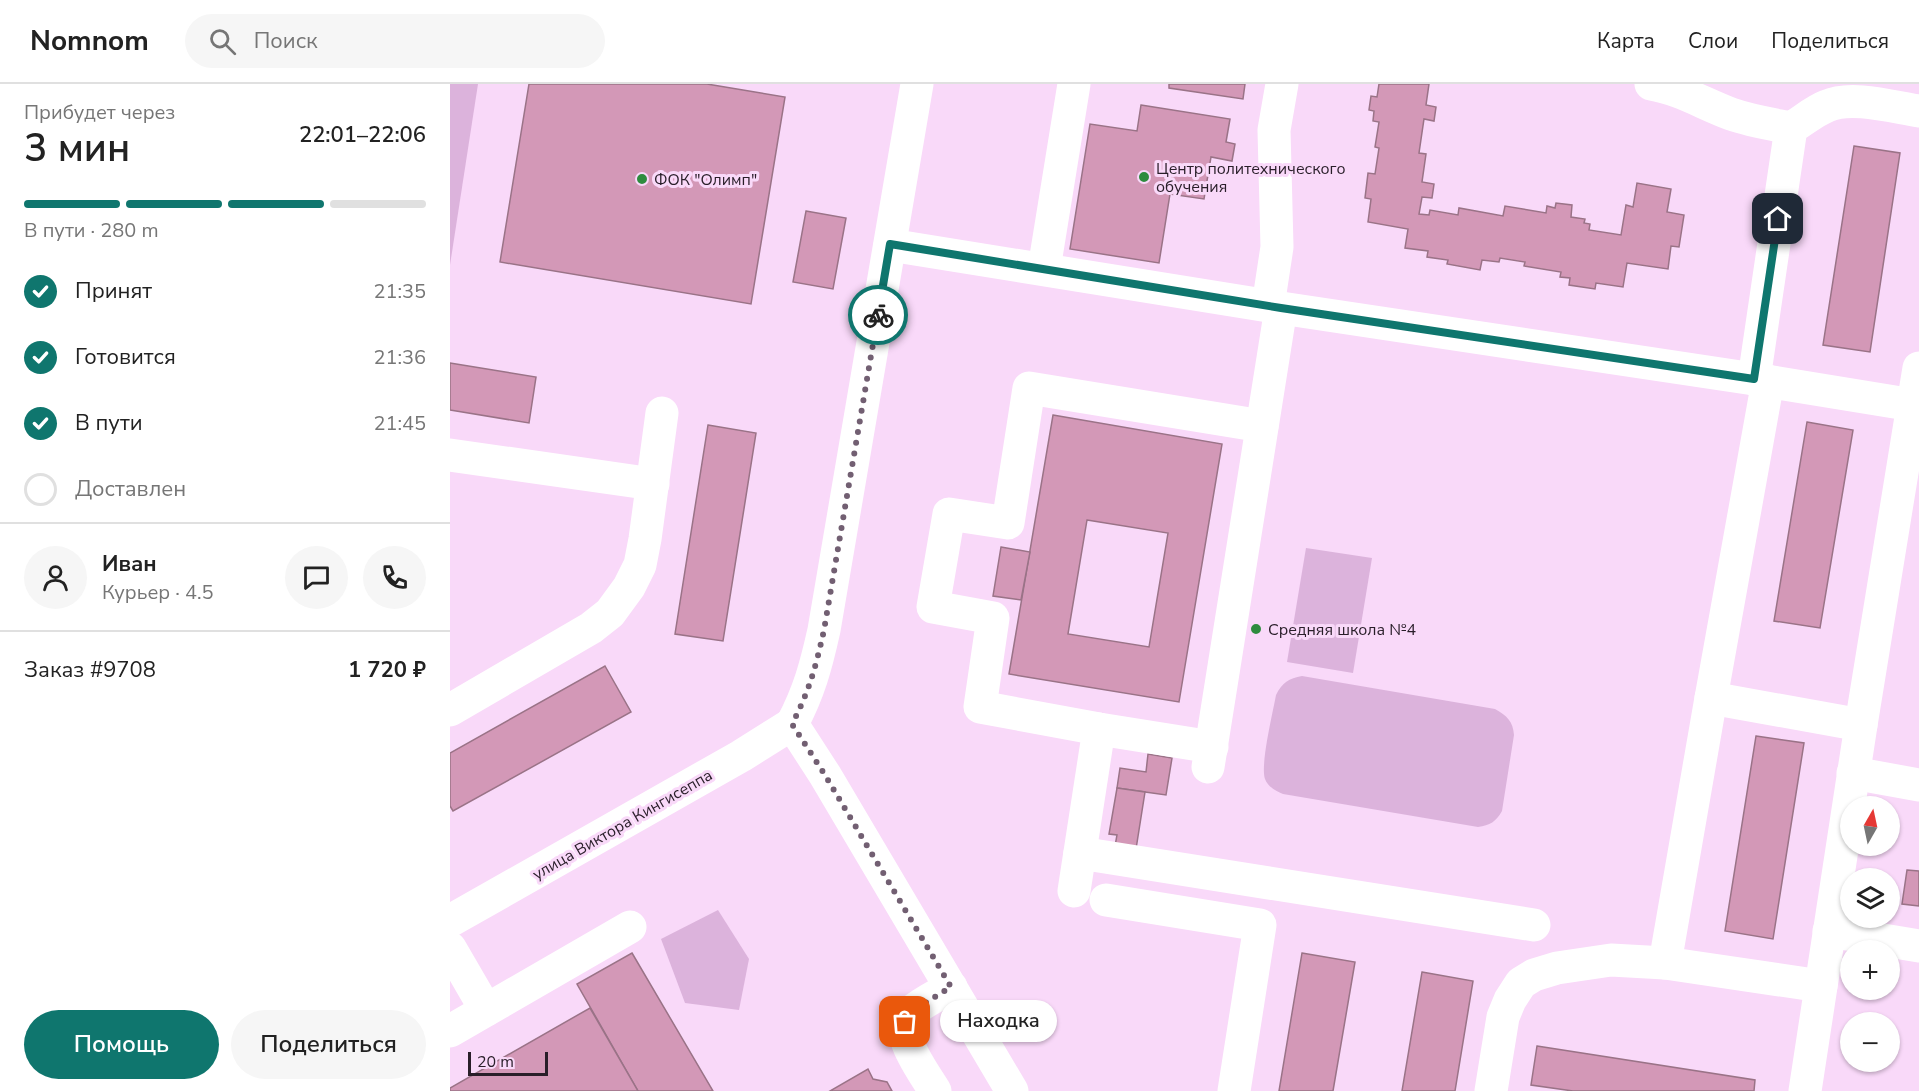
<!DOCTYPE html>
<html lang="ru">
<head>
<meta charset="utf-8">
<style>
  body { margin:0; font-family:"Nunito Sans",sans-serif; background:#f6f6f6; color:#222; height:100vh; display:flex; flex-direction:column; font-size:22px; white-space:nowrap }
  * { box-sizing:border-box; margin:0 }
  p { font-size:20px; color:#767676 }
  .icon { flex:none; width:33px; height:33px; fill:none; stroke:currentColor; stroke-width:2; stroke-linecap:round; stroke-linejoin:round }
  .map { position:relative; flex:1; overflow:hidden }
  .drawer { display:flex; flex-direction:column; background:#fff; width:450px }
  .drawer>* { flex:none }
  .needle { width:39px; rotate:9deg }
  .tools { position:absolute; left:1390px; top:712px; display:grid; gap:12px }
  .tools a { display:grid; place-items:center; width:60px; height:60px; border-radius:50%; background:#fff; box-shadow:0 2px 4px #0004; font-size:30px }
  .scale { position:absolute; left:18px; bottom:15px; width:80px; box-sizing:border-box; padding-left:6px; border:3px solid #291e29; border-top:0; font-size:16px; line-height:21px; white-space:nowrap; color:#291e29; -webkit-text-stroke:4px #f9d9f9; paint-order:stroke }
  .pin { position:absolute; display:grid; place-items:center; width:51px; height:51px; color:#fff; margin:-26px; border-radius:12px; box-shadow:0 3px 9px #0006 }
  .courier { position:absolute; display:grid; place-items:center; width:60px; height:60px; margin:-30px; border:4px solid #0f766e; border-radius:50%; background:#fff; color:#222; box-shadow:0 2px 8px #0007 }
  .bubble { position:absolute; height:42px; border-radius:21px; background:#fff; box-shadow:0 2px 4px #0004; font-size:20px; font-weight:600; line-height:42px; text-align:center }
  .headline em { font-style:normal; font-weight:600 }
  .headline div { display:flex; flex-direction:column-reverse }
  .headline { display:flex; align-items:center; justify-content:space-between; height:102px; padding:0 24px }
  h1 { font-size:39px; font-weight:600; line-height:45px }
  .bar { display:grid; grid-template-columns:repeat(4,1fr); gap:9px 6px; align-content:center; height:72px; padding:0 24px }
  .bar i { height:8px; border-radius:4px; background:#e0e0e0 }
  .bar .current { background:#0f766e }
  .bar p { grid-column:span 4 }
  .line { display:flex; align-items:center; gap:15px; padding:0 24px; border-top:2px solid #e0e0e0 }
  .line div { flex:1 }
  .round { display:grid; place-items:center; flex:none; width:63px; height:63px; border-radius:32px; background:#f6f6f6 }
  ol { padding:0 24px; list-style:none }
  li { display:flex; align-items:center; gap:18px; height:66px }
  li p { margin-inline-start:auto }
  li .icon { padding:6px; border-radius:50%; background:#0f766e; color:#fff; stroke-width:4 }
  li:last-child { color:#767676 }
  li i { width:33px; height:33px; border:3px solid #e0e0e0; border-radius:50% }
  .primary-button { display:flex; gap:12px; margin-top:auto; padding:12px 24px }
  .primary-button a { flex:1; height:69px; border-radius:36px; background:#0f766e; color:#fff; font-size:24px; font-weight:600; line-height:69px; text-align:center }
  .primary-button a+a { background:#f6f6f6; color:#222 }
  header { display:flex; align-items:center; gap:36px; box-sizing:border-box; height:84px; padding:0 30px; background:#fff; border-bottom:2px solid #e0e0e0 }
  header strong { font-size:28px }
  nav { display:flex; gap:33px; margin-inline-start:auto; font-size:21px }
  .search { width:420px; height:54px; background:#f6f6f6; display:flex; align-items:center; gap:15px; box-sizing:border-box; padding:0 21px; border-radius:33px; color:#767676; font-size:22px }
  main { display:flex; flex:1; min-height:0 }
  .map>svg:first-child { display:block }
  .green { fill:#dcb3dc }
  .building { fill:#d398b7; stroke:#9a7387; stroke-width:1.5; fill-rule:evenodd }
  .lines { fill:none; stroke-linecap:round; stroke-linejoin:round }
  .minor { stroke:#fff; stroke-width:33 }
  .major { stroke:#fff; stroke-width:33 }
  .done { stroke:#725f72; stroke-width:6; stroke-dasharray:0 10.8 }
  .route { stroke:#0f766e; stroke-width:8 }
  .poi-dot { fill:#2e8c3e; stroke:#f9d9f9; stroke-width:2 }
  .labels { text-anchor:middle; stroke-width:6; stroke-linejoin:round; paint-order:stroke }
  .poi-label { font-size:16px; fill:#291e29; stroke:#f9d9f9; text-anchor:start }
  .street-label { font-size:16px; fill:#291e29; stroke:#f9d9f9 }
</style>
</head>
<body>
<header>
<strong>Nomnom</strong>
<div class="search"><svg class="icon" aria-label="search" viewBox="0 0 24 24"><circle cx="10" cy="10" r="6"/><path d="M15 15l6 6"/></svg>Поиск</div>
<nav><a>Карта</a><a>Слои</a><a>Поделиться</a></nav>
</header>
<main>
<section class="drawer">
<div class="headline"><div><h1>3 мин</h1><p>Прибудет через</p></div><em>22:01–22:06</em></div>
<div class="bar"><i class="current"></i><i class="current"></i><i class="current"></i><i></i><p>В пути · 280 m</p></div>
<ol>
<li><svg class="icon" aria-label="check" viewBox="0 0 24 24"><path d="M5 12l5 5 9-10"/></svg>Принят<p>21:35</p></li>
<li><svg class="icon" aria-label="check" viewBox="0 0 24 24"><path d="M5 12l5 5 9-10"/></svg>Готовится<p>21:36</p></li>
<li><svg class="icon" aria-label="check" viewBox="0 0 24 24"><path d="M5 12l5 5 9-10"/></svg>В пути<p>21:45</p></li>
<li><i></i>Доставлен</li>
</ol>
<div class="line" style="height:108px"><a class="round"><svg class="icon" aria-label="person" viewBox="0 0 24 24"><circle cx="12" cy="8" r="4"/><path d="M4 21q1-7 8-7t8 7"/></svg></a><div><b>Иван</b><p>Курьер · 4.5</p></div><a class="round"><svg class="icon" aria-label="chat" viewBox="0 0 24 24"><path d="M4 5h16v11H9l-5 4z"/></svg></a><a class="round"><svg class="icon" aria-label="phone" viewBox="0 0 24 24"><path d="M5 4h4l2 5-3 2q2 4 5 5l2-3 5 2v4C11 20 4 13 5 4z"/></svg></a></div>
<div class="line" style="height:78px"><div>Заказ #9708</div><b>1 720 ₽</b></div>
<div class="primary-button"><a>Помощь</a><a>Поделиться</a></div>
</section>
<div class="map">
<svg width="1469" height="1007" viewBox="0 0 1469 1007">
  <rect width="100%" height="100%" fill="#f9d9f9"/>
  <g class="green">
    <path d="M0 0H28L0 181Z"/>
    <path d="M856 464 922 474 903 589 837 578Z"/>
    <path d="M852 592 1045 625C1057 632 1063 637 1064 651L1052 727C1046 738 1040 741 1028 743L833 710C826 707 818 703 815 695 810 681 823 628 826 611 832 599 839 594 852 592Z"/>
    <path d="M268 826 299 875 289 926 235 919 211 855Z"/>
  </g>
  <g class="building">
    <path d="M79 0H257L335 13 301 220 50 178Z"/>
    <path d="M719 0H795L793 15 719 4Z"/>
    <path d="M929 0H979L976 21 986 23 984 37 974 35 969 69 976 70 972 98 984 100 982 114 972 113 969 130 979 131 980 126 1008 131 1009 124 1053 132 1055 122 1096 129 1097 122 1105 124 1106 119 1122 121 1121 133 1135 135 1134 139 1140 140 1139 146 1171 151 1176 121 1183 123 1187 99 1221 105 1217 128 1234 131 1229 163 1221 162 1218 185 1177 179 1173 203 1146 199 1145 205 1119 201 1120 194 1110 193 1111 188 1074 182 1075 178 1050 174 1049 178 1032 176 1030 186 997 180 998 176 977 173 978 167 955 164 958 145 918 138 921 115 915 114 918 89 925 90 929 64 925 63 929 38 923 37 924 27 919 26 921 12 927 13Z"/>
    <path d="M691 21 780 35 776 58 785 60 782 77 761 73 754 115 720 110 709 179 620 165 640 40 687 47Z"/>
    <path d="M1404 62 1450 69 1420 268 1373 261Z"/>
    <path d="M356 127 396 134 383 205 343 198Z"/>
    <path d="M0 279 86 293 79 339 0 326Z"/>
    <path d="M603 331 772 360 729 618 559 590ZM637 436 718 449 699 563 618 550Z"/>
    <path d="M1357 338 1403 346 1370 544 1324 537Z"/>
    <path d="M258 341 306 349 273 557 225 550Z"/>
    <path d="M551 463 580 468 571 516 543 512Z"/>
    <path d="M155 582 181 628 3 727 0 722V669Z"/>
    <path d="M1306 652 1354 659 1323 855 1275 847Z"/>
    <path d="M698 670 722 674 716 711 667 704 670 684 696 688Z"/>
    <path d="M667 704 695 708 686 765 665 762 667 751 659 750Z"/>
    <path d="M1457 786 1469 787V822L1452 820Z"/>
    <path d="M182 869 263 1007H188L127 900Z"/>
    <path d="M852 869 905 878 883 1007H829Z"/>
    <path d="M972 888 1023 897 1005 1007H952Z"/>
    <path d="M140 924 188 1007H0V1004Z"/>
    <path d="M1087 962 1305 996 1304 1007H1123L1081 1001Z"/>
    <path d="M418 985 423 995 437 998 442 1007H380Z"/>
  </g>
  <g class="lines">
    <g class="minor">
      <path d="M1201 0C1230 5 1254 20 1281 30 1301 37 1321 40 1341 44"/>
      <path d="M440 161 831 224 1304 295 1469 322"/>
      <path d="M594 185 624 0"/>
      <path d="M818 222 827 163 824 46 832 0"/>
      <path d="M1304 295 1341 44C1353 37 1364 27 1377 22 1401 11 1443 23 1469 27"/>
      <path d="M0 371 203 400"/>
      <path d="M1261 614 1411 641"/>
      <path d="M0 626 141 544 160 529 179 503 190 481 195 455 212 329"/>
      <path d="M762 663 649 645 530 623 543 534 483 523 499 430 558 439 579 304 812 342"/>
      <path d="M758 683 831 224"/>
      <path d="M1403 689 1469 701"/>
      <path d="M630 769 1084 841"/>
      <path d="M624 807 649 645"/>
      <path d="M656 816 810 841 784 1007"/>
      <path d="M0 837 291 672 342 640 375 691 562 1007"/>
      <path d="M1379 847 1469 862"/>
      <path d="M0 864 36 926"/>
      <path d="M1215 879 1261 614 1318 297"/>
      <path d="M0 947 180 843"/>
      <path d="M485 1007C475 990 440 945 461 928 473 918 488 911 501 903"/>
      <path d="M1041 1007 1053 933 1060 916 1071 899 1084 891 1107 884 1161 876 1215 879 1371 902"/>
      <path d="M1355 1007 1411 641 1469 284"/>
    </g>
    <path class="major" d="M342 640C359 608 366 582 374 546L467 0"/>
  </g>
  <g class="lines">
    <path class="done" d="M428 231 374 546C366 582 359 608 342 640L375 691 501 903 459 929 455 938"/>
    <path class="route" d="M428 231 440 160 831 224 1304 295 1328 135"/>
  </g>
  <g class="poi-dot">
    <circle cx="694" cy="93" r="6"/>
    <circle cx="192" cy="95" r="6"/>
    <circle cx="806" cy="545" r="6"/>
  </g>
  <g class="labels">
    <g class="poi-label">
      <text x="706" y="90">Центр политехнического<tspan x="706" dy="18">обучения</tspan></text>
      <text x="204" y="101">ФОК "Олимп"</text>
      <text x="818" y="551">Средняя школа №4</text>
    </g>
    <g class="street-label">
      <text transform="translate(172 740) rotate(-30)" y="6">улица Виктора Кингисеппа</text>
    </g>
  </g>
</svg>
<div class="tools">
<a><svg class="needle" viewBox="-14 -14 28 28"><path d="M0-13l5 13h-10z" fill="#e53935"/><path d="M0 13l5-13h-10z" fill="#767676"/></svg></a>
<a><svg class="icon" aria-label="layers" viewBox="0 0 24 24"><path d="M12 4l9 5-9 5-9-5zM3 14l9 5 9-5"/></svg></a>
<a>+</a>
<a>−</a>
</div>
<div class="scale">20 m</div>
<div class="pin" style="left:455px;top:938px;background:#ea580c"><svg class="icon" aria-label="bag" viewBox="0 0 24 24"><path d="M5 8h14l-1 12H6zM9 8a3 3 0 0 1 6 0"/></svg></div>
<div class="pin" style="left:1328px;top:135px;background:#1f2937"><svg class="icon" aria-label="home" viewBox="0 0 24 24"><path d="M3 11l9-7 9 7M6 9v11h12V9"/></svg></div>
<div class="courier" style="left:428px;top:231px"><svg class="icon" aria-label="bike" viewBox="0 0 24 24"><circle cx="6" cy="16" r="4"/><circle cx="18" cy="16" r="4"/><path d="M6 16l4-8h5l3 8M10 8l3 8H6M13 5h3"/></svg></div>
<div class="bubble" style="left:490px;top:916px;width:117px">Находка</div>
</div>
</main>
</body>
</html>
